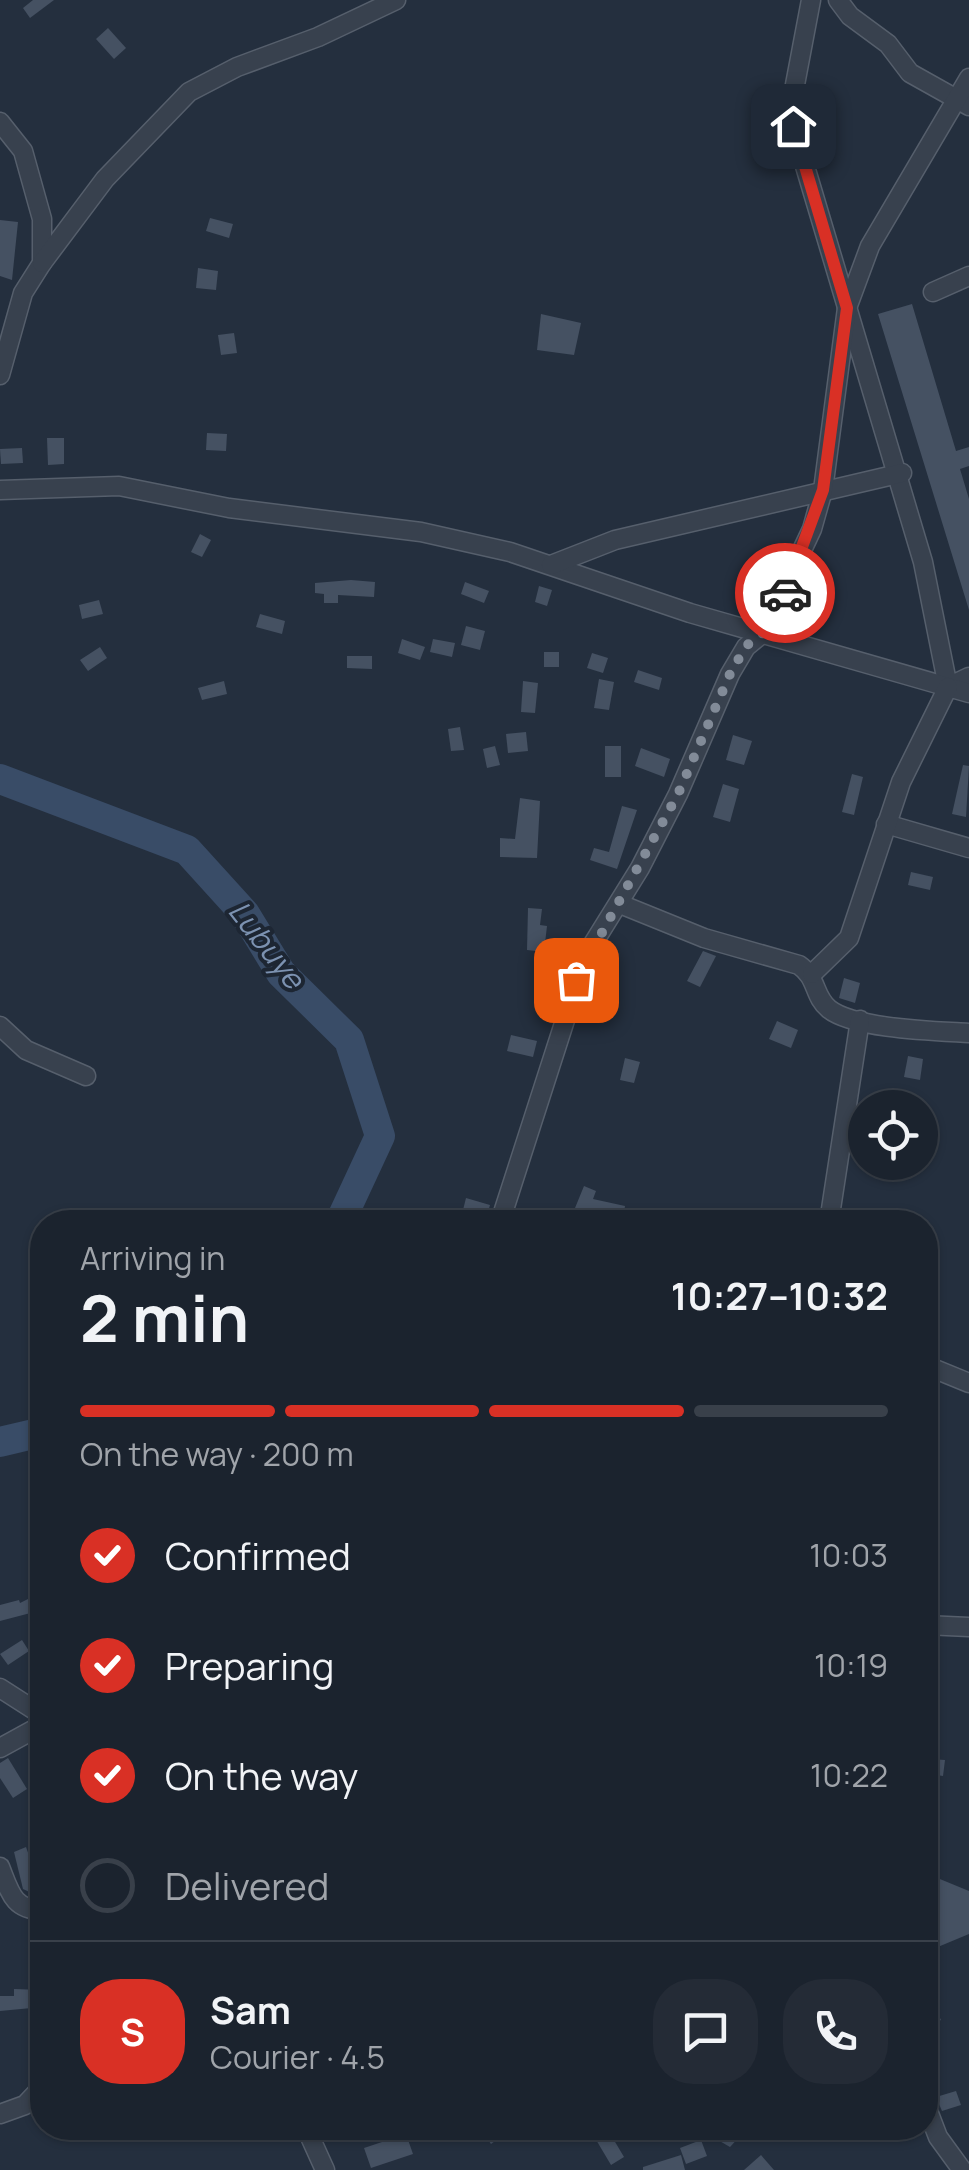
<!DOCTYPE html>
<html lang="en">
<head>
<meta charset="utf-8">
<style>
  body { margin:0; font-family:Manrope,sans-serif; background:#242b36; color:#f1f3f6; height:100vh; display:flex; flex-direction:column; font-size:38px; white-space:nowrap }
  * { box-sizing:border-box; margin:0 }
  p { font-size:32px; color:#a0a4aa }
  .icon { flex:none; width:55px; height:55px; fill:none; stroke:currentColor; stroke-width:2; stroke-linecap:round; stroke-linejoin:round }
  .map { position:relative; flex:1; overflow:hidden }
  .details { position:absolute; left:30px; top:1210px; width:908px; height:930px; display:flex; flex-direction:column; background:#1b232e; border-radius:40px; box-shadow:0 2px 8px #0004,0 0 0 2px #39404a }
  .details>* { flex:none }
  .fabs { position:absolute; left:848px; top:1090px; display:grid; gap:20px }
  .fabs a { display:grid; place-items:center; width:90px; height:90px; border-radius:50%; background:#1b232e; box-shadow:0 2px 8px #0004,0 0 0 2px #39404a; font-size:50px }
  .pin { position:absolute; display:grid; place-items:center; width:85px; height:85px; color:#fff; margin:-42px; border-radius:20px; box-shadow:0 5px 15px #0006 }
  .courier { position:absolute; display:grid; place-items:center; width:100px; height:100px; margin:-50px; border:8px solid #d93025; border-radius:50%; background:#fff; color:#222; box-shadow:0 2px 12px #0007 }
  .head em { font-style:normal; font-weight:700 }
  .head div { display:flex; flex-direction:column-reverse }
  .head { display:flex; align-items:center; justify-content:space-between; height:170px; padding:0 50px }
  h1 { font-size:65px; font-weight:700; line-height:75px }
  .bar { display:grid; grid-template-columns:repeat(4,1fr); gap:15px 10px; align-content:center; height:120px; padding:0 50px }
  .bar i { height:12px; border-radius:8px; background:#39404a }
  .bar .current { background:#d93025 }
  .bar p { grid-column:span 4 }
  .line { display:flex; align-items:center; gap:25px; padding:0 50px; border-top:2px solid #39404a }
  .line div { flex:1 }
  .round { display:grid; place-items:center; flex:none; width:105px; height:105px; border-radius:40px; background:#242b36 }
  ol { padding:0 50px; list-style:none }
  li { display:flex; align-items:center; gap:30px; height:110px }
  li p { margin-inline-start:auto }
  li .icon { padding:10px; border-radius:50%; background:#d93025; color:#fff; stroke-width:4 }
  li:last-child { color:#a0a4aa }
  li i { width:55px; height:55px; border:5px solid #39404a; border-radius:50% }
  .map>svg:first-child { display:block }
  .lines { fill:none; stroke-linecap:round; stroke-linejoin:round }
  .river { stroke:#394c67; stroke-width:30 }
  .building { fill:#455162 }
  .minor-casing { stroke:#565f6c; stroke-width:21 }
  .minor { stroke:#38414e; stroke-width:18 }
  .done { stroke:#828b98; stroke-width:10; stroke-dasharray:0 18 }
  .route { stroke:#d93025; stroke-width:12 }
  .labels { text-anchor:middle; stroke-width:8; stroke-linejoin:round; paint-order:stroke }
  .water-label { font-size:30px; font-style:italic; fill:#7c92b1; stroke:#1d2633 }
</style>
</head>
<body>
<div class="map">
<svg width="969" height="2170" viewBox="0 0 969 2170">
  <rect width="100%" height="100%" fill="#242f3e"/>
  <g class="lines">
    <g class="river">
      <path d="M0 779 187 850 245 914 281 973 349 1040 380 1136 340 1222"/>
      <path d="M0 1442 42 1432"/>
    </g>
  </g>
  <g class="building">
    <path d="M33 0H54L30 18 23 8Z"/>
    <path d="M108 28 126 48 114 59 96 39Z"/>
    <path d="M210 218 233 224 229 238 206 231Z"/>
    <path d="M0 220 18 222 12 280 0 276Z"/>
    <path d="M198 268 218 271 216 290 196 288Z"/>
    <path d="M912 304 956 451 969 447V466L960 469 969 499V610L878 314Z"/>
    <path d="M541 314 581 323 574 355 537 350Z"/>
    <path d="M234 333 237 353 221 355 218 335Z"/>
    <path d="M207 433 227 434 226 451 206 450Z"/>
    <path d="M47 438H64V464L48 465Z"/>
    <path d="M22 448 23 463 1 464 0 449Z"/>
    <path d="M200 534 211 540 202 557 191 552Z"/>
    <path d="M351 580 375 582 374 597 338 595V603H324V594L315 593V583Z"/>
    <path d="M465 582 489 591 484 603 461 594Z"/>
    <path d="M539 586 552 590 547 606 535 602Z"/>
    <path d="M99 600 103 614 82 619 79 605Z"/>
    <path d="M260 614 285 621 282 634 256 627Z"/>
    <path d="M466 626 485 631 480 650 461 645Z"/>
    <path d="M402 639 425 647 420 660 398 653Z"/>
    <path d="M433 639 455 643 452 657 430 652Z"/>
    <path d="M100 647 107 658 88 671 80 660Z"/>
    <rect x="544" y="652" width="15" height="15"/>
    <path d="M592 653 608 658 603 673 587 668Z"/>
    <path d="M347 656H372V669L347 668Z"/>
    <path d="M638 670 662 678 659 690 634 682Z"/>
    <path d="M599 679 614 682 609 710 594 708Z"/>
    <path d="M224 681 227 694 202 700 198 688Z"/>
    <path d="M523 681 538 683 535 713 521 712Z"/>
    <path d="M460 727 464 750 451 751 448 729Z"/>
    <path d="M526 732 528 751 508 753 506 734Z"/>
    <path d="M733 735 752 741 744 765 726 760Z"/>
    <path d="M495 746 500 765 487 768 483 749Z"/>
    <rect x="605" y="746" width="16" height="31"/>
    <path d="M641 748 670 759 664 777 635 766Z"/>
    <path d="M963 765 969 766 966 817 952 814Z"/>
    <path d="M852 774 863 777 854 815 842 812Z"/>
    <path d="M723 784 739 789 730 822 713 817Z"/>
    <path d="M520 798 540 801 537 858 500 857V838L515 839Z"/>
    <path d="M622 806 637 810 617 869 590 860 594 848 609 852Z"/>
    <path d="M911 872 933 877 930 890 908 885Z"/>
    <path d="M528 908 542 909 540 925 547 926 544 952 527 950Z"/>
    <path d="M703 951 716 956 700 987 687 981Z"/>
    <path d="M844 978 860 983 855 1003 839 998Z"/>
    <path d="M777 1021 798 1030 791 1048 769 1039Z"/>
    <path d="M511 1035 537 1041 533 1057 507 1051Z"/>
    <path d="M908 1056 923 1059 920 1080 904 1077Z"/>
    <path d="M625 1058 640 1062 634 1083 620 1080Z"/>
    <path d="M584 1186 596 1191 593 1199 625 1206 623 1218 575 1208Z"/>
    <path d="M466 1198 490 1205 485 1222H460Z"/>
    <path d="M42 1592V1610L0 1621V1605L19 1600 20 1603Z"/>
    <path d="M22 1640 29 1651 8 1665 0 1654Z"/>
    <path d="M8 1758 27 1789 13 1798 0 1778V1763Z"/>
    <path d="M931 1759 945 1760 943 1776 929 1774Z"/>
    <path d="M26 1847 42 1892V1898L23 1889 14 1852Z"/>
    <path d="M935 1877 969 1891V1934L933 1949 925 1929 936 1905 926 1900Z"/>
    <path d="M925 1987 941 2020 925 2028Z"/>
    <path d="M14 1989 42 1990V2007L0 2011V1996H14Z"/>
    <path d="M956 2091 961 2105 942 2111 936 2097Z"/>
    <path d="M490 2128H513L491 2144 483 2133Z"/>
    <path d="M697 2128H733L743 2133 730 2147Z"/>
    <path d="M608 2130 624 2157 611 2165 595 2138Z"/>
    <path d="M406 2134 413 2154 371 2168 364 2148Z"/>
    <path d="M701 2140 707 2156 686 2164 680 2148Z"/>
    <path d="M681 2155 685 2170H643V2167Z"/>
    <path d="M761 2155 774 2170H744Z"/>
  </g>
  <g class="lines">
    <defs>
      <g id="minor">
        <path d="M811 0 794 90 793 126 923 562 948 687 969 677"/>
        <path d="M838 0 850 16 888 44 910 73 969 106"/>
        <path d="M0 122 23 151 42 219V263L23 293 0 375"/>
        <path d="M42 263 105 179 189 92 237 67 318 37 396 0"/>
        <path d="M933 292 969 276"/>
        <path d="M0 490 119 486 229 508 421 532 510 552 690 613 969 693"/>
        <path d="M551 565 615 540 902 473"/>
        <path d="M886 824 969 848"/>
        <path d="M620 904 704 938 799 965C818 978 813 996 829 1009 854 1029 936 1031 969 1033"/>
        <path d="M812 974 849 938 901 782 948 687"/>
        <path d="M0 1026 26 1050 86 1076"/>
        <path d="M500 1222 586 955 640 868 678 794 730 674 746 647 763 633 812 529 823 490 847 308 870 246 969 78"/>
        <path d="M829 1222 860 1020"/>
        <path d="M925 1365 969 1383"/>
        <path d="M925 1625 969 1627"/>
        <path d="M0 1688 42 1715"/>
        <path d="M0 1748 42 1725"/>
        <path d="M0 1867C10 1892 13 1910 42 1910"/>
        <path d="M925 2103 938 2137 962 2170"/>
        <path d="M0 2114 25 2105 42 2087"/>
        <path d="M306 2128 325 2170"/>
      </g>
    </defs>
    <use href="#minor" class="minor-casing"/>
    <use href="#minor" class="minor"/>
  </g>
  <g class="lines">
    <path class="done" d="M576 980 678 794 730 674 746 646 763 633 785 593"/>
    <path class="route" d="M785 593 823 490 847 308 793 126"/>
  </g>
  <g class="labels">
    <g class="water-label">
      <text transform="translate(266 945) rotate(52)" y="10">Lubuye</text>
    </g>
  </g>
</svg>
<div class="fabs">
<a><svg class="icon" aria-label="locate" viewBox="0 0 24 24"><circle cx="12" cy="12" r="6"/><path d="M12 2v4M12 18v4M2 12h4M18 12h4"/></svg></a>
</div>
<div class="pin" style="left:576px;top:980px;background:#ea580c"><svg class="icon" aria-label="bag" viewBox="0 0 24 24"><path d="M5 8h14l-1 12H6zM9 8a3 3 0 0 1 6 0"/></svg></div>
<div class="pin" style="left:793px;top:126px;background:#1f2937"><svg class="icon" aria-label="home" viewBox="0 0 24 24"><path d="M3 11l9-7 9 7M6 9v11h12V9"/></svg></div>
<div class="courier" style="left:785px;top:593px"><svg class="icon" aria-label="car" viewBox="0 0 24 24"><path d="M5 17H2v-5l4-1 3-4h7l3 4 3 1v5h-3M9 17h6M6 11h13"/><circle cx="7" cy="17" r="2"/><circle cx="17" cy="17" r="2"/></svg></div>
<section class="details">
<div class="head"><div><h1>2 min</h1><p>Arriving in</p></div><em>10:27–10:32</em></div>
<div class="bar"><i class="current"></i><i class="current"></i><i class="current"></i><i></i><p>On the way · 200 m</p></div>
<ol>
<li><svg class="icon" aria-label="check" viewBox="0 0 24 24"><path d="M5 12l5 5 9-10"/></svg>Confirmed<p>10:03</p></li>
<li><svg class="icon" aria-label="check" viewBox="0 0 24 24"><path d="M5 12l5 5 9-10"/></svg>Preparing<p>10:19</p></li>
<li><svg class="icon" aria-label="check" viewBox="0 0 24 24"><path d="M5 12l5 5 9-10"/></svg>On the way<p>10:22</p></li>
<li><i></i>Delivered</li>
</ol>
<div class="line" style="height:180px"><b class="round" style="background:#d93025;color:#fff">S</b><div><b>Sam</b><p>Courier · 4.5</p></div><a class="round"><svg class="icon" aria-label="chat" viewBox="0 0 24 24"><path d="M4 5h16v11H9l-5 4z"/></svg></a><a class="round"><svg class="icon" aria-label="phone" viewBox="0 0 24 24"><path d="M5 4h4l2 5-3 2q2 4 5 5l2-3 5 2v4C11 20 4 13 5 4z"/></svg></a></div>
</section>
</div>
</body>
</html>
